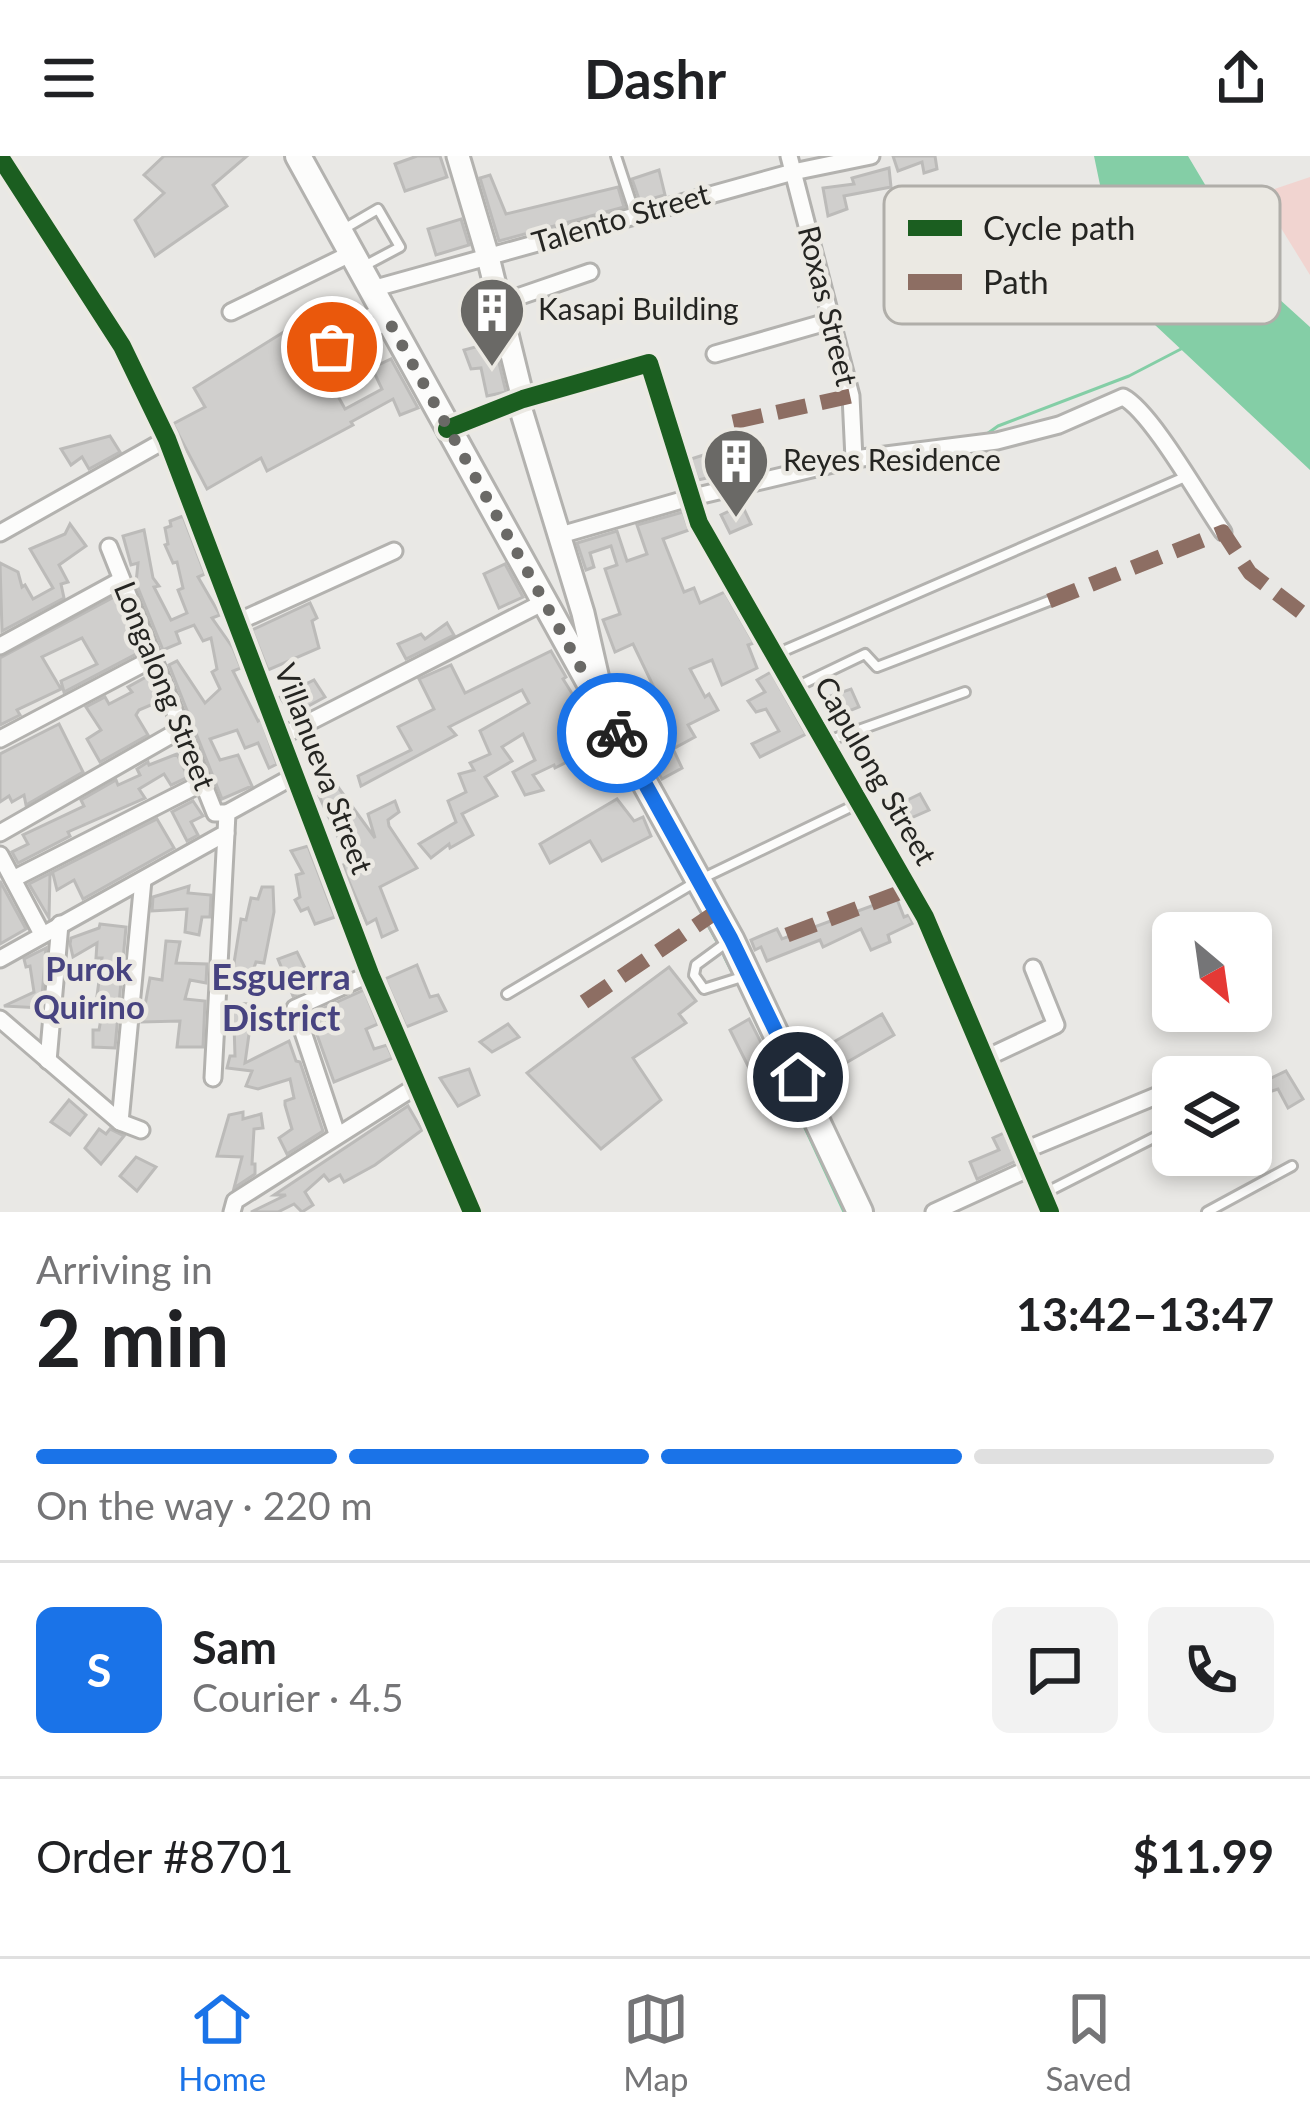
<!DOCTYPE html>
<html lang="en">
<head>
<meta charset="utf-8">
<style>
  body { margin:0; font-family:Lato,sans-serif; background:#f2f2f2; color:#202124; height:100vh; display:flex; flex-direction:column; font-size:45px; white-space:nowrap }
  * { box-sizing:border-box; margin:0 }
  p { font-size:39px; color:#757577 }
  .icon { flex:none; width:66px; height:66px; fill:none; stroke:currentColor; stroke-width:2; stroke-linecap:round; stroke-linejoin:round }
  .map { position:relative; height:1056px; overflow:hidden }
  .side { display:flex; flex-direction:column; background:#fff; flex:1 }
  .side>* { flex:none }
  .needle { width:78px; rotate:151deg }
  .tools { position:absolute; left:1152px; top:756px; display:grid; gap:24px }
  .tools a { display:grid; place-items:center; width:120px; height:120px; border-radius:18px; background:#fff; box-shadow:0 6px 18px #0003; font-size:60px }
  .pin { position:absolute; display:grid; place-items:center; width:102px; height:102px; color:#fff; margin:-51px; border:6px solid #fff; border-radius:50%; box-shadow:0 3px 12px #0007 }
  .courier { position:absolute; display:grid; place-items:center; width:120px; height:120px; margin:-60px; border:9px solid #1a73e8; border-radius:50%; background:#fff; color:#222; box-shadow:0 3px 15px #0007 }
  .summary em { font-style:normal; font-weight:700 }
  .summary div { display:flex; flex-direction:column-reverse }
  .summary { display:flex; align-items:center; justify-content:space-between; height:204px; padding:0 36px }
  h1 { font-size:78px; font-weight:700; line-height:90px }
  .bar { display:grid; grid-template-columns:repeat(4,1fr); gap:18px 12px; align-content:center; height:144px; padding:0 36px }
  .bar i { height:15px; border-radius:9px; background:#e0e0e0 }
  .bar .current { background:#1a73e8 }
  .bar p { grid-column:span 4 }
  .line { display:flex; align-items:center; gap:30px; padding:0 36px; border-top:3px solid #e0e0e0 }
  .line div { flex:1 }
  .round { display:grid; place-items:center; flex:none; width:126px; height:126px; border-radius:18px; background:#f2f2f2 }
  header { display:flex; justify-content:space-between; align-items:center; height:156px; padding:0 36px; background:#fff; font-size:54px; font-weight:700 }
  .tabs { display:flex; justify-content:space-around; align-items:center; height:168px; border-top:3px solid #e0e0e0; background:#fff; font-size:33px; color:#757577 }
  .tabs a { display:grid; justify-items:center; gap:6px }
  .tabs .current { color:#1a73e8 }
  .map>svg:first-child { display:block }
  .green { fill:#f1d4d0 }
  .water { fill:#84cea6 }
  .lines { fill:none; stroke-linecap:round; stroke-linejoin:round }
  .stream { stroke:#84cea6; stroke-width:3 }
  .building { fill:#d0cfcd; stroke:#bcbbb9; stroke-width:3 }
  .lane-casing { stroke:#b3b2af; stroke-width:14 }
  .street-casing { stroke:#b3b2af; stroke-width:21 }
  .secondary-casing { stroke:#b3b2af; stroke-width:27 }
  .primary-casing { stroke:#b3b2af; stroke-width:30 }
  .lane { stroke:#fcfcfb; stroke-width:8 }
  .street { stroke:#fcfcfb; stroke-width:15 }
  .secondary { stroke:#fcfcfb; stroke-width:21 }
  .primary { stroke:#fcfcfb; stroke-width:24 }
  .quiet { stroke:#8d6e63; stroke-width:15; stroke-dasharray:30 15; stroke-linecap:butt }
  .cycleway-casing { stroke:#ebe9e3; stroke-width:26 }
  .cycleway { stroke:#1b5e20; stroke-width:18 }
  .done { stroke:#6a6966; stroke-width:12; stroke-dasharray:0 21.6 }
  .route { stroke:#1a73e8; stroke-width:15 }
  .labels { text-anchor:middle; stroke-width:9; stroke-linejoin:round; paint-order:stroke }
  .street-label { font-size:30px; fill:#252522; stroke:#ebe9e3 }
  .poi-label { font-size:30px; fill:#252522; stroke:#ebe9e3; text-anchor:start }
  .neighbourhood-label { font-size:33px; font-weight:bold; fill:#474380; stroke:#ebe9e3 }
  .quarter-label { font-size:36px; font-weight:bold; fill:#474380; stroke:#ebe9e3 }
  .key { fill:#ebe9e3; stroke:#b0aea9; stroke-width:3 }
  .key-label { font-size:33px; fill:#252522 }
</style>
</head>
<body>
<header><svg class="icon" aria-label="menu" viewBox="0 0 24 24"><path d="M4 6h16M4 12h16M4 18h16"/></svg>Dashr<svg class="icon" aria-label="share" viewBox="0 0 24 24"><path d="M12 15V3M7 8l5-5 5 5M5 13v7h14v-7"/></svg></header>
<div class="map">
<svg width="1310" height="1056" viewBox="0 0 1310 1056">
  <rect width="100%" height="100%" fill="#e9e8e5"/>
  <path class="green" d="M1310 21V119L1260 38Z"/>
  <path class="water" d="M1094 0H1188L1266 131 1310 171V314L1139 154 1141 100 1110 77Z"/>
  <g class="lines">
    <g class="stream">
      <path d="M984 280 998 270 1129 220 1181 193"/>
      <path d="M677 711 685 725"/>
      <path d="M692 739 701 755"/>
      <path d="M709 771 716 784"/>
      <path d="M724 800 731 814"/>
      <path d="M740 832 844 1056"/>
    </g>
  </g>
  <g class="building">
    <path d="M164 0H247L213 29 227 50 155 100 135 64 164 37 144 19Z"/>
    <path d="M417 0H440L447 21 405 35 395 8Z"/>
    <path d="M893 0H935L937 13 924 17 922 6 898 15Z"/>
    <path d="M889 12 891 31 844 40 847 53 828 60 823 32 854 28 852 22Z"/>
    <path d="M659 14 665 39 640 46 632 23Z"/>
    <path d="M490 19 506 58 618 31 624 51 499 85 480 22Z"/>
    <path d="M461 63 469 89 436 99 428 73Z"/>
    <path d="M298 167 345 253 382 233 372 212 391 203 418 252 400 259 393 243 351 266 353 269 267 315 261 302 207 333 173 268 205 251 194 232Z"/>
    <path d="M494 186 506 236 487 240 481 212 471 213 464 194Z"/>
    <path d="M110 280 120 296 89 313 82 301 71 309 61 293Z"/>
    <path d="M716 295 720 319 698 324 691 303Z"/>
    <path d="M742 349 751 368 730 377 721 359Z"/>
    <path d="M683 356 689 374 663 383 684 436 694 432 700 447 725 436 754 487 748 489 757 512 722 529 712 504 690 513 705 541 709 538 718 554 688 569 695 581 673 593 682 612 662 623 645 594 632 557 659 542 633 488 615 496 603 464 620 458 605 413 617 409 611 390 590 397 594 411 586 414 577 387 617 375 627 405 647 398 637 369Z"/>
    <path d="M183 360 205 418 198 421 220 459 212 462 233 492 241 512 233 515 258 565 261 563 277 608 269 612 258 587 245 592 237 574 210 583 220 604 238 599 252 630 222 643 169 509 177 505 205 547 220 533 212 516 217 513 211 482 203 485 194 469 176 476 180 487 163 494 136 427 138 407 131 409 123 380 144 374 153 422 159 430 154 431 171 464 187 457 178 434 183 432 177 406 173 407 165 389 168 388 165 372 171 370 170 365Z"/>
    <path d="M70 368 86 390 59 409 68 426 61 428 64 442 2 475 0 407 18 416 22 431 25 429 33 443 53 432 30 393 65 378Z"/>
    <path d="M505 408 523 441 499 452 484 418Z"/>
    <path d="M116 440 138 497 64 536 61 525 97 508 82 482 42 501 61 533 17 554 20 559 0 569V502Z"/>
    <path d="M310 447 317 462 312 465 319 492 268 514 252 474Z"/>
    <path d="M447 467 454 479 406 503 398 488 421 478 425 483Z"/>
    <path d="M551 495 566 521 563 523 611 600 578 616 571 604 555 612 554 609 533 619 543 634 525 639 513 616 535 604 523 578 502 591 512 605 485 621 497 640 462 658 473 679 450 692 449 688 431 702 419 688 456 666 448 645 466 636 459 618 474 614 470 607 490 598 480 575 529 547 522 534 449 571 456 579 361 630 358 620 411 594 398 571 434 553 419 523 451 509 465 537Z"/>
    <path d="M771 516 806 578 760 601 752 588 779 575 766 553 756 556 748 545 765 536 757 524Z"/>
    <path d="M148 520 158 546 139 554 136 559 148 579 100 606 87 583 101 574 86 551 105 541 109 548 132 536 128 531Z"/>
    <path d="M314 524 325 541 292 559 280 541Z"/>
    <path d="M851 533 859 551 834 561 824 542Z"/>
    <path d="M59 568 83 616 26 649 24 639 12 646 9 640 0 646V598Z"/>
    <path d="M177 598 188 621 171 629 164 618 139 633 145 642 68 676 70 680 18 707 12 696 28 688 23 679 84 650 81 644 116 624 118 629 140 619 137 613 148 606 149 609Z"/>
    <path d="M325 613 334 633 338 631 375 682 368 658 395 645 399 656 388 664 389 670 417 712 380 731 397 774 382 781 376 763 367 768 345 716 343 709 350 707 319 640 322 639 315 619Z"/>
    <path d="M920 638 929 654 895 669 887 654Z"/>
    <path d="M617 643 634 665 643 661 651 680 602 705 590 685 550 707 540 688Z"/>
    <path d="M193 645 203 660 191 666 198 679 187 685 172 656Z"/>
    <path d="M157 663 174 692 83 743 74 724 57 734 53 718H50L49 762 29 728Z"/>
    <path d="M308 690 335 761 315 768 308 752 301 755 295 744 300 741 296 719 303 717 291 695Z"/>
    <path d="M0 725 26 773 0 788Z"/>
    <path d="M189 730 188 737 211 739 210 761H202L199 779 185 776 187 753 152 755 153 741Z"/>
    <path d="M262 731H273L274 756 264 807 256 806 246 835 230 832 241 763 246 764 251 742 258 743Z"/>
    <path d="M896 741 904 761 909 759 913 767 888 779 890 786 871 794 861 773 823 791 820 784 767 805 761 791 755 794 751 784 777 773 782 783Z"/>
    <path d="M100 768 126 771 115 892 93 891V874H99L105 841 97 840 102 802H96L97 787 73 801 70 788 71 782 99 772Z"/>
    <path d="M166 785 180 786 176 807 207 808 206 827 190 824 185 843 205 845 203 891H177L180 865 142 866 150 822 162 824Z"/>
    <path d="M46 792 41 852 4 850 34 836 30 810 26 811 24 803Z"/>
    <path d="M297 796 314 830 293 840 278 803Z"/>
    <path d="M417 809 430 841 438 839 446 855 406 871 385 823Z"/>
    <path d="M669 811 696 845 679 858 686 867 633 902 661 944 601 993 527 917Z"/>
    <path d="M364 834 378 868 366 873 374 893 387 889 393 902 334 926 316 876 322 874 315 856Z"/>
    <path d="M229 847 249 848 244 870 250 871 245 907 289 885 296 905 300 906 323 975 287 998 279 982 292 973 285 949V945L294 942 290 923 258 933 246 930 252 915 227 912 230 900H235L234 869H228Z"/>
    <path d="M882 858 894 879 832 915 820 894Z"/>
    <path d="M749 863 771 906 751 916 730 874Z"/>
    <path d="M508 868 519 881 492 896 480 886Z"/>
    <path d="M469 913 479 939 458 950 440 922Z"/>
    <path d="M1286 915 1303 943 1288 952 1278 933 1269 936 1263 926Z"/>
    <path d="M69 944 86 959 70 979 51 966Z"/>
    <path d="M408 950 422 974 375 1009 344 1026 340 1019 329 1025 324 1019 305 1036 313 1049 302 1056 294 1048 278 1056H251L286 1039H274Z"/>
    <path d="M243 956V963L261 958 263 972 254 973 252 1008H255V1018L234 1032 242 1001 217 1000 229 959Z"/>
    <path d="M99 973 106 978 110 973 124 980 101 1008 85 992Z"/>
    <path d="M1004 977 1016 1005 977 1023 970 1006 999 994 993 982Z"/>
    <path d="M136 1001 156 1011 137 1035 120 1020Z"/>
  </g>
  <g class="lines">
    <defs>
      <g id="lane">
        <path d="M616 0 635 58"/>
        <path d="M342 74 378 53 400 91 366 109"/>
        <path d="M380 152 330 176 325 184 332 191 339 190 388 170"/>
        <path d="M774 499 1185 321"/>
        <path d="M794 532 865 498 877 511 1049 445"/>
        <path d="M825 586 965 536"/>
        <path d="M726 787 696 809 694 819 704 833 742 821"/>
        <path d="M507 838 699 724 857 648"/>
        <path d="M1043 1038 1173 972"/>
        <path d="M1207 1056 1292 1010"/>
      </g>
      <g id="street">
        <path d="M789 0 851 240 854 303"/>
        <path d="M0 1 122 190 167 283 370 818 472 1056"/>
        <path d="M372 133 793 16 871 0"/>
        <path d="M500 147 590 116"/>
        <path d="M231 156 352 97"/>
        <path d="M715 198 830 165"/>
        <path d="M447 273 523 243 649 207 699 367 925 761 1050 1056"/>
        <path d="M0 377 167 283"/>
        <path d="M557 380 689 342 854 303 997 285 1059 269 1123 241C1151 255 1202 346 1223 376"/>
        <path d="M109 391 215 657H227"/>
        <path d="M235 467 394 395"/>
        <path d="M0 490 121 424"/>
        <path d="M278 582 546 445"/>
        <path d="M0 583 152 503"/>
        <path d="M0 677 180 574"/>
        <path d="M0 699 42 778"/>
        <path d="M13 723 202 627"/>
        <path d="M0 803 226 677 227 657 294 620"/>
        <path d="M0 863 120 966 141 974"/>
        <path d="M984 903 1056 869 1033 812"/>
        <path d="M48 905 60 768"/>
        <path d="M213 922 226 677"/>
        <path d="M120 966 143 724"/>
        <path d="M337 978 295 852 370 818"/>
        <path d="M1023 995 1173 933"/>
        <path d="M232 1056 235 1045 418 929"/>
        <path d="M934 1056 1030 1012"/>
      </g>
      <path id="secondary" d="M458 0 488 101 523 243 521 254 583 457 601 536"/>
      <path id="primary" d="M298 0 731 783 860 1056"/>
    </defs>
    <use href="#lane" class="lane-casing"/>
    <use href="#street" class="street-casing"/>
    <use href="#secondary" class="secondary-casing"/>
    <use href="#primary" class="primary-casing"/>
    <use href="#lane" class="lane"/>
    <use href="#street" class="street"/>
    <use href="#secondary" class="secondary"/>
    <use href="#primary" class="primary"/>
    <g class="quiet">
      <path d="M733 266 851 240"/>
      <path d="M1049 445 1223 376 1250 417 1310 463"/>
      <path d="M787 779 909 733"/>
      <path d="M584 846 716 756"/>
    </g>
    <defs>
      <g id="cycleway">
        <path d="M0 1 122 190 167 283 370 818 472 1056"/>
        <path d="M447 273 523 243 649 207 699 367 925 761 1050 1056"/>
      </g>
    </defs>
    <use href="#cycleway" class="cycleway-casing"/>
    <use href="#cycleway" class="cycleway"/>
  </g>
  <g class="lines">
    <path class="done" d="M332 191 391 169 617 577"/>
    <path class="route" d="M617 577 731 783 798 921"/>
  </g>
  <defs>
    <symbol id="building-pin" viewBox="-11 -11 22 30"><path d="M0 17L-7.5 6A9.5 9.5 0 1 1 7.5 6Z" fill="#6a6966" stroke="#ebe9e3"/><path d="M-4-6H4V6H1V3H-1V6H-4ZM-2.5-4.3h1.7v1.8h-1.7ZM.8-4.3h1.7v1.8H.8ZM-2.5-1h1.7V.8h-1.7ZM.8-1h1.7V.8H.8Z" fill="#fff"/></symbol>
  </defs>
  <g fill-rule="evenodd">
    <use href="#building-pin" x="454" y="116" width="76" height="104"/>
    <use href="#building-pin" x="698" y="267" width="76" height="104"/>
  </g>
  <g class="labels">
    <g class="street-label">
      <text transform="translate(621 63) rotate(-16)" y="10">Talento Street</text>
      <text transform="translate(827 150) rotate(76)" y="10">Roxas Street</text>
      <text transform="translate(164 530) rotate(68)" y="10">Longalong Street</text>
      <text transform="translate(323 613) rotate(69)" y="10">Villanueva Street</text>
      <text transform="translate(875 615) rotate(60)" y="10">Capulong Street</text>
    </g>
    <g class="poi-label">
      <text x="538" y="164">Kasapi Building</text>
      <text x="783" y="315">Reyes Residence</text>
    </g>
    <g class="neighbourhood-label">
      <text x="89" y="825">Purok<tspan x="89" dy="38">Quirino</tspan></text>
    </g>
    <g class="quarter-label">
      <text x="281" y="834">Esguerra<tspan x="281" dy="41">District</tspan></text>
    </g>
  </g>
  <rect x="884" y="30" width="396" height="138" rx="18" class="key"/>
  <rect x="908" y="64" width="54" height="16" fill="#1b5e20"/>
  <rect x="908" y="118" width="54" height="16" fill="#8d6e63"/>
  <g class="key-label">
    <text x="983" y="84">Cycle path</text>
    <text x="983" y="138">Path</text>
  </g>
</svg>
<div class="tools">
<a><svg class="needle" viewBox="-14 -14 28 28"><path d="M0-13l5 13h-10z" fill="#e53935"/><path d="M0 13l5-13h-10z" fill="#757577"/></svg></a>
<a><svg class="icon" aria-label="layers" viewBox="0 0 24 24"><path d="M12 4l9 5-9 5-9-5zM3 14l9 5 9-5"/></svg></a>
</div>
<div class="pin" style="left:332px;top:191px;background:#ea580c"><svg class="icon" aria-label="bag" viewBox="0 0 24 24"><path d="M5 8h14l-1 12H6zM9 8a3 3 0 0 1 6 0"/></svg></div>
<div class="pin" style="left:798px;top:921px;background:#1f2937"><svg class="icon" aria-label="home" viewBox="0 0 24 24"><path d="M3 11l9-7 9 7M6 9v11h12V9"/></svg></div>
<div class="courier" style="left:617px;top:577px"><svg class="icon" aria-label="bike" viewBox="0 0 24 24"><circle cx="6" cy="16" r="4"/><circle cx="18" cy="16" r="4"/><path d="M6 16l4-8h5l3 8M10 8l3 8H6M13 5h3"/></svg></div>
</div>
<section class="side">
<div class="summary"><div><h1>2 min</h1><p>Arriving in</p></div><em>13:42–13:47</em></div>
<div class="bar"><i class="current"></i><i class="current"></i><i class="current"></i><i></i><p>On the way · 220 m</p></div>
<div class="line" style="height:216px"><b class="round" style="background:#1a73e8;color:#fff">S</b><div><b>Sam</b><p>Courier · 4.5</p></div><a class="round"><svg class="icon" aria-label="chat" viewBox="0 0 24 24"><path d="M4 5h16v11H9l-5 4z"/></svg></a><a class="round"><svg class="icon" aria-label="phone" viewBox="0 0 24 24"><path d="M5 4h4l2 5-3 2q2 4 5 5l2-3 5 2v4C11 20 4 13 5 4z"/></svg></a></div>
<div class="line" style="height:156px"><div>Order #8701</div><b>$11.99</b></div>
</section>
<nav class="tabs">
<a class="current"><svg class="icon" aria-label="home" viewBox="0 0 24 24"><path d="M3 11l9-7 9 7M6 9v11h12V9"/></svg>Home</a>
<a><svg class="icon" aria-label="map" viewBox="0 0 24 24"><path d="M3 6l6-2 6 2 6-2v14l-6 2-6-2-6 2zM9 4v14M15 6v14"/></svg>Map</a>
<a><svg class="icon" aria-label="saved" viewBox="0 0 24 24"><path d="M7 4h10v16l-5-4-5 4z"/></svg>Saved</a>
</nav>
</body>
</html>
